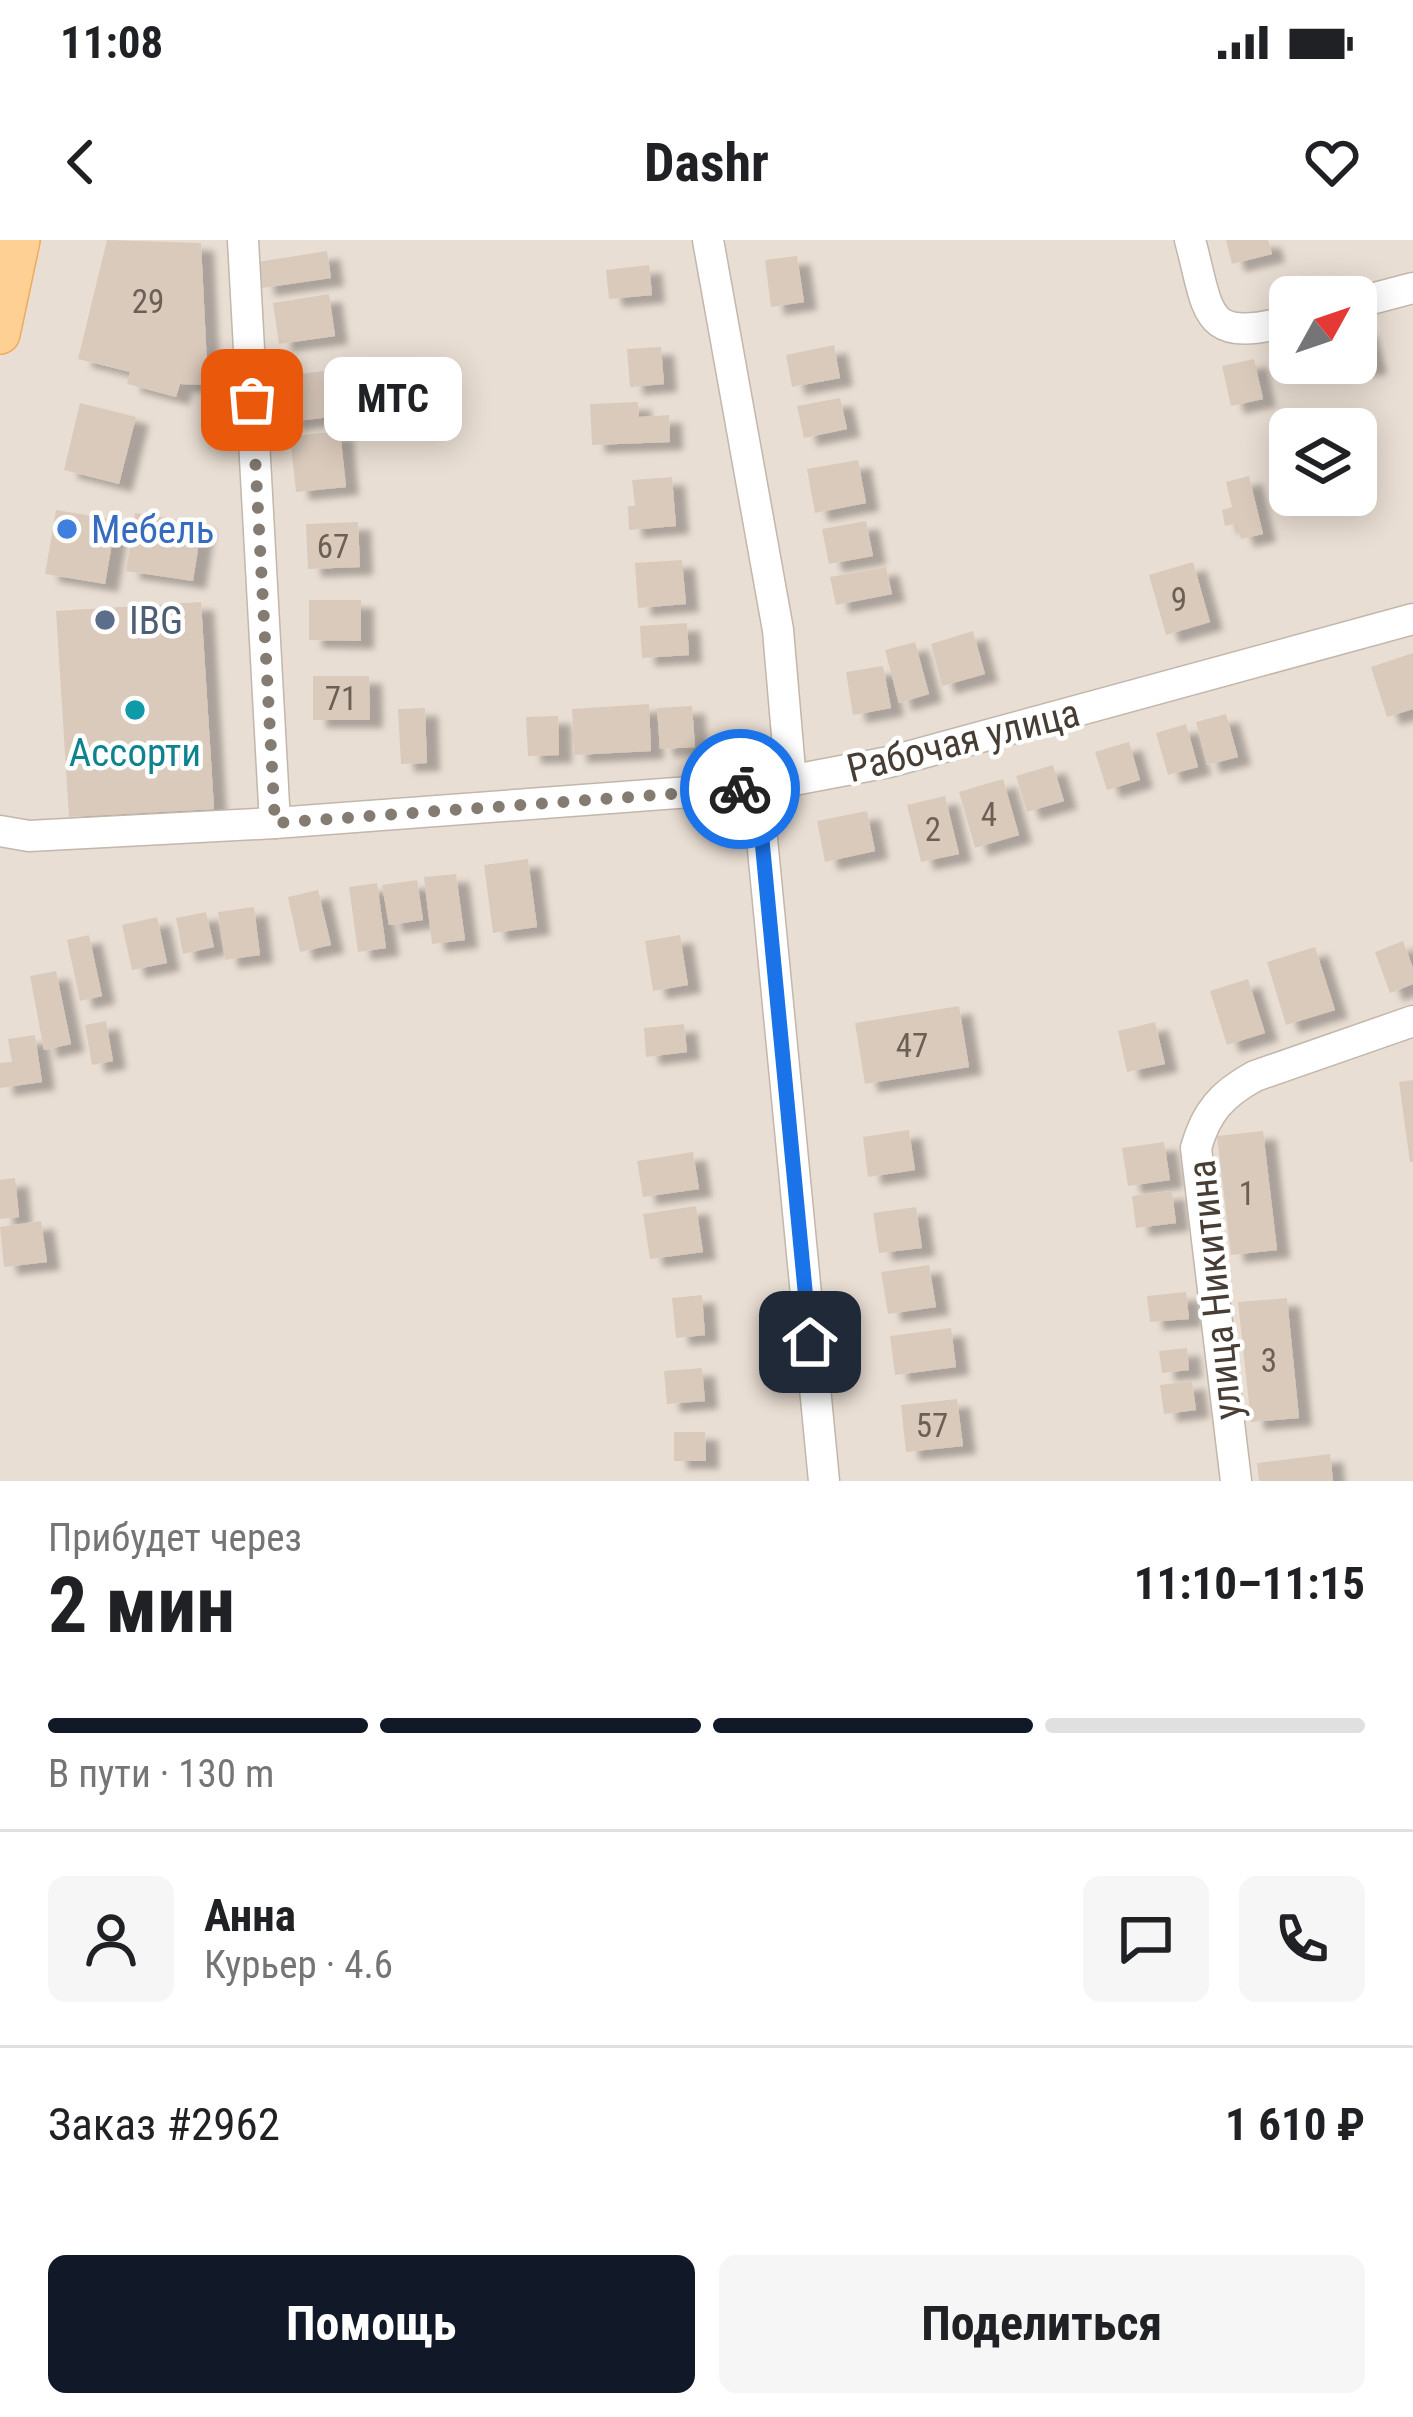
<!DOCTYPE html>
<html lang="ru">
<head>
<meta charset="utf-8">
<style>
  body { margin:0; font-family:"Roboto Condensed",sans-serif; background:#f6f6f6; color:#202124; height:100vh; display:flex; flex-direction:column; font-size:45px; white-space:nowrap }
  * { box-sizing:border-box; margin:0 }
  p { font-size:39px; color:#757577 }
  .icon { flex:none; width:66px; height:66px; fill:none; stroke:currentColor; stroke-width:2; stroke-linecap:round; stroke-linejoin:round }
  .map { position:relative; height:1241px; overflow:hidden }
  .drawer { display:flex; flex-direction:column; background:#fff; flex:1 }
  .drawer>* { flex:none }
  .needle { width:78px; rotate:50deg }
  .buttons { position:absolute; left:1269px; top:36px; display:grid; gap:24px }
  .buttons a { display:grid; place-items:center; width:108px; height:108px; border-radius:18px; background:#fff; box-shadow:0 6px 30px #0003; font-size:60px }
  .pin { position:absolute; display:grid; place-items:center; width:102px; height:102px; color:#fff; margin:-51px; border-radius:24px; box-shadow:0 6px 18px #0006 }
  .courier { position:absolute; display:grid; place-items:center; width:120px; height:120px; margin:-60px; border:9px solid #1a73e8; border-radius:50%; background:#fff; color:#222; box-shadow:0 3px 15px #0007 }
  .bubble { position:absolute; height:84px; border-radius:18px; background:#fff; box-shadow:0 6px 30px #0003; font-size:39px; font-weight:700; line-height:84px; text-align:center }
  .head em { font-style:normal; font-weight:700 }
  .head div { display:flex; flex-direction:column-reverse }
  .head { display:flex; align-items:center; justify-content:space-between; height:204px; padding:0 48px }
  h1 { font-size:78px; font-weight:700; line-height:90px }
  .bar { display:grid; grid-template-columns:repeat(4,1fr); gap:18px 12px; align-content:center; height:144px; padding:0 48px }
  .bar i { height:15px; border-radius:9px; background:#e0e0e0 }
  .bar .on { background:#111827 }
  .bar p { grid-column:span 4 }
  .line { display:flex; align-items:center; gap:30px; padding:0 48px; border-top:3px solid #e0e0e0 }
  .line div { flex:1 }
  .round { display:grid; place-items:center; flex:none; width:126px; height:126px; border-radius:18px; background:#f6f6f6 }
  .button { display:flex; gap:24px; margin-top:auto; padding:24px 48px }
  .button a { flex:1; height:138px; border-radius:18px; background:#111827; color:#fff; font-size:48px; font-weight:700; line-height:138px; text-align:center }
  .button a+a { background:#f6f6f6; color:#202124 }
  .status { display:flex; justify-content:space-between; align-items:center; height:84px; padding:0 60px; background:#fff; direction:ltr }
  .status svg { height:33px; fill:currentColor }
  header { display:flex; justify-content:space-between; align-items:center; height:156px; padding:0 48px; background:#fff; font-size:54px; font-weight:700 }
  .map>svg:first-child { display:block }
  .residential { fill:#e9ded3; fill-rule:evenodd }
  .building { fill:#dacabc; filter:url(#shadow) }
  .lines { fill:none; stroke-linecap:round; stroke-linejoin:round }
  .minor-casing { stroke:#c3b6aa; stroke-width:33 }
  .major-casing { stroke:#eeab59; stroke-width:42 }
  .minor { stroke:#fff; stroke-width:30 }
  .major { stroke:#ffd093; stroke-width:39 }
  .done { stroke:#847b72; stroke-width:12; stroke-dasharray:0 21.6 }
  .route { stroke:#1a73e8; stroke-width:15 }
  .shop-dot { fill:#3f7fe0; stroke:#fff; stroke-width:4.5 }
  .service-dot { fill:#5c6f8a; stroke:#fff; stroke-width:4.5 }
  .culture-dot { fill:#0f9aa8; stroke:#fff; stroke-width:4.5 }
  .labels { text-anchor:middle; stroke-width:9; stroke-linejoin:round; paint-order:stroke }
  .number-label { font-size:33px; fill:#6c6056 }
  .shop-label { font-size:39px; fill:#366cbe; stroke:#fff; text-anchor:start }
  .service-label { font-size:39px; fill:#4e5e75; stroke:#fff; text-anchor:start }
  .street-label { font-size:39px; fill:#473d34; stroke:#fff }
  .culture-label { font-size:39px; fill:#0d838f; stroke:#fff }
</style>
</head>
<body>
<div class="status"><b>11:08</b><svg viewBox="0 0 49 12"><path d="M0 12V9h3v3zM5 12V6h3v6zM10 12V3h3v9zM15 12V0h3v12zM26 1h20v11H26zM47 4h2v5h-2z"/></svg></div>
<header><svg class="icon" aria-label="back" viewBox="0 0 24 24"><path d="M15 5l-7 7 7 7"/></svg>Dashr<svg class="icon" aria-label="heart" viewBox="0 0 24 24"><path d="M12 20l-8-8c-3-5 5-10 8-4 3-6 11-1 8 4z"/></svg></header>
<div class="map">
<svg width="1413" height="1241" viewBox="0 0 1413 1241">
  <defs>
    <filter id="shadow"><feDropShadow dx="13" dy="8" stdDeviation="3" flood-color="#0004"/></filter>
  </defs>
  <rect width="100%" height="100%" fill="#f4ede5"/>
  <path class="residential" d="M0 0H1413V1241H0ZM1290 57H1356V123H1290ZM1290 189H1356V255H1290Z"/>
  <g class="building">
    <path d="M107 0 201 3 208 145 180 144 176 157 127 144 130 132 78 119Z"/>
    <path d="M1226 0H1268L1272 14 1232 24Z"/>
    <path d="M327 11 331 38 262 48 258 22Z"/>
    <path d="M797 16 804 62 771 67 765 20Z"/>
    <path d="M649 25 652 55 609 59 606 30Z"/>
    <path d="M329 54 335 96 279 104 273 63Z"/>
    <path d="M1364 87 1374 126 1358 129 1356 90Z"/>
    <path d="M834 105 840 138 792 147 786 115Z"/>
    <path d="M661 107 664 144 630 147 627 109Z"/>
    <path d="M1254 119 1263 159 1231 166 1222 126Z"/>
    <path d="M348 128 354 174 289 182 284 136Z"/>
    <path d="M840 158 847 189 804 198 797 166Z"/>
    <path d="M638 162 639 177 669 175 670 202 592 205 590 164Z"/>
    <path d="M80 163 136 177 119 244 64 230Z"/>
    <path d="M340 191 346 247 296 252 290 196Z"/>
    <path d="M858 220 866 263 815 273 807 229Z"/>
    <path d="M1249 236 1263 294 1241 299 1236 283 1225 286 1222 270 1232 267 1226 242Z"/>
    <path d="M672 237 676 286 629 290 628 266H635L632 240Z"/>
    <path d="M56 270 116 280 105 344 45 334Z"/>
    <path d="M135 273 202 283 193 341 126 331Z"/>
    <path d="M866 281 873 316 829 324 822 289Z"/>
    <path d="M358 282 360 327 308 329 306 284Z"/>
    <path d="M682 320 686 364 638 368 635 323Z"/>
    <path d="M1193 322 1210 382 1166 395 1149 335Z"/>
    <path d="M886 327 892 354 836 365 830 337Z"/>
    <path d="M309 360H361V401L309 400Z"/>
    <path d="M201 362 214 569 69 577 56 371Z"/>
    <path d="M687 383 689 415 642 418 640 386Z"/>
    <path d="M973 391 985 434 942 446 931 404Z"/>
    <path d="M915 402 929 454 899 463 885 410Z"/>
    <path d="M1413 413V469L1387 477 1371 427Z"/>
    <path d="M883 426 891 468 853 475 846 432Z"/>
    <path d="M313 436H369L370 480H313Z"/>
    <path d="M649 464 651 511 574 515 572 469Z"/>
    <path d="M692 466 695 507 660 509 657 468Z"/>
    <path d="M425 468 427 523 401 524 398 469Z"/>
    <path d="M1226 474 1238 517 1207 525 1196 482Z"/>
    <path d="M558 476 559 515 528 516 526 477Z"/>
    <path d="M1186 484 1198 527 1168 535 1156 493Z"/>
    <path d="M1129 502 1140 540 1107 550 1095 512Z"/>
    <path d="M1053 525 1064 561 1027 572 1016 536Z"/>
    <path d="M1003 539 1019 595 975 608 959 552Z"/>
    <path d="M945 556 959 614 921 622 907 565Z"/>
    <path d="M867 571 875 611 825 622 817 581Z"/>
    <path d="M528 619 537 687 493 693 484 625Z"/>
    <path d="M456 634 465 700 432 704 424 637Z"/>
    <path d="M417 640 423 680 389 685 382 645Z"/>
    <path d="M377 643 386 708 358 712 349 647Z"/>
    <path d="M318 650 331 705 300 712 288 657Z"/>
    <path d="M254 667 260 715 225 720 218 672Z"/>
    <path d="M206 672 214 707 183 714 176 678Z"/>
    <path d="M157 677 167 723 132 730 122 685Z"/>
    <path d="M89 695 102 756 80 761 67 700Z"/>
    <path d="M680 695 688 745 653 751 645 701Z"/>
    <path d="M1403 701 1413 728V744L1390 753 1375 712Z"/>
    <path d="M1315 707 1335 770 1286 785 1267 722Z"/>
    <path d="M56 731 71 804 44 810 30 736Z"/>
    <path d="M1248 739 1265 793 1227 805 1210 751Z"/>
    <path d="M959 766 969 827 865 844 855 783Z"/>
    <path d="M106 781 113 821 92 825 85 785Z"/>
    <path d="M1155 782 1165 824 1127 832 1118 791Z"/>
    <path d="M684 784 687 812 646 817 644 788Z"/>
    <path d="M35 795 42 842 0 848V823L12 822 8 799Z"/>
    <path d="M1413 840V922H1410L1399 842Z"/>
    <path d="M909 890 915 930 868 937 863 897Z"/>
    <path d="M1263 891 1277 1010 1231 1015 1217 896Z"/>
    <path d="M1164 902 1170 940 1128 946 1122 908Z"/>
    <path d="M693 912 699 949 643 957 637 921Z"/>
    <path d="M15 938 19 977 0 979V940Z"/>
    <path d="M1172 951 1176 983 1136 988 1132 956Z"/>
    <path d="M696 966 703 1012 650 1019 643 974Z"/>
    <path d="M916 967 922 1008 879 1013 873 973Z"/>
    <path d="M41 981 47 1022 4 1027 0 987Z"/>
    <path d="M929 1025 936 1067 888 1074 881 1032Z"/>
    <path d="M1186 1052 1189 1079 1150 1082 1147 1056Z"/>
    <path d="M702 1055 705 1095 676 1098 672 1058Z"/>
    <path d="M1287 1058 1299 1178 1251 1182 1238 1062Z"/>
    <path d="M951 1088 956 1127 895 1135 890 1096Z"/>
    <path d="M1187 1108 1189 1130 1162 1133 1159 1111Z"/>
    <path d="M702 1128 705 1161 667 1164 664 1131Z"/>
    <path d="M1192 1141 1196 1170 1164 1174 1160 1145Z"/>
    <path d="M957 1159 963 1206 906 1212 901 1165Z"/>
    <path d="M674 1192H705L706 1221H674Z"/>
    <path d="M1330 1214 1333 1241H1259L1257 1223Z"/>
  </g>
  <g class="lines">
    <defs>
      <g id="minor">
        <path d="M243 0 275 583"/>
        <path d="M708 0 778 390 791 542"/>
        <path d="M1190 0C1210 74 1202 104 1290 81"/>
        <path d="M1356 63 1413 48"/>
        <path d="M757 547 824 1241"/>
        <path d="M0 591 29 596 275 583 757 547 889 522 1413 379"/>
        <path d="M1236 1241 1196 908C1206 872 1222 854 1255 836L1413 781"/>
      </g>
      <path id="major" d="M0 94 20 0"/>
    </defs>
    <use href="#minor" class="minor-casing"/>
    <use href="#major" class="major-casing"/>
    <use href="#minor" class="minor"/>
    <use href="#major" class="major"/>
  </g>
  <g class="lines">
    <path class="done" d="M252 160 275 583 740 549"/>
    <path class="route" d="M740 549 757 548 810 1102"/>
  </g>
  <circle class="shop-dot" cx="67" cy="289" r="12"/>
  <circle class="service-dot" cx="105" cy="380" r="12"/>
  <circle class="culture-dot" cx="135" cy="470" r="12"/>
  <g class="labels">
    <g class="number-label">
      <text x="148" y="73">29</text>
      <text x="333" y="318">67</text>
      <text x="1179" y="371">9</text>
      <text x="341" y="470">71</text>
      <text x="989" y="586">4</text>
      <text x="933" y="601">2</text>
      <text x="912" y="817">47</text>
      <text x="1247" y="965">1</text>
      <text x="1269" y="1132">3</text>
      <text x="932" y="1197">57</text>
    </g>
    <g class="shop-label">
      <text x="91" y="303">Мебель</text>
    </g>
    <g class="service-label">
      <text x="129" y="394">IBG</text>
    </g>
    <g class="street-label">
      <text transform="translate(963 500) rotate(-14)" y="14">Рабочая улица</text>
      <text transform="translate(1214 1050) rotate(-96)" y="14">улица Никитина</text>
    </g>
    <g class="culture-label">
      <text x="135" y="526">Ассорти</text>
    </g>
  </g>
</svg>
<div class="buttons">
<a><svg class="needle" viewBox="-14 -14 28 28"><path d="M0-13l5 13h-10z" fill="#e53935"/><path d="M0 13l5-13h-10z" fill="#757577"/></svg></a>
<a><svg class="icon" aria-label="layers" viewBox="0 0 24 24"><path d="M12 4l9 5-9 5-9-5zM3 14l9 5 9-5"/></svg></a>
</div>
<div class="pin" style="left:252px;top:160px;background:#ea580c"><svg class="icon" aria-label="bag" viewBox="0 0 24 24"><path d="M5 8h14l-1 12H6zM9 8a3 3 0 0 1 6 0"/></svg></div>
<div class="pin" style="left:810px;top:1102px;background:#1f2937"><svg class="icon" aria-label="home" viewBox="0 0 24 24"><path d="M3 11l9-7 9 7M6 9v11h12V9"/></svg></div>
<div class="courier" style="left:740px;top:549px"><svg class="icon" aria-label="bike" viewBox="0 0 24 24"><circle cx="6" cy="16" r="4"/><circle cx="18" cy="16" r="4"/><path d="M6 16l4-8h5l3 8M10 8l3 8H6M13 5h3"/></svg></div>
<div class="bubble" style="left:324px;top:117px;width:138px">МТС</div>
</div>
<section class="drawer">
<div class="head"><div><h1>2 мин</h1><p>Прибудет через</p></div><em>11:10–11:15</em></div>
<div class="bar"><i class="on"></i><i class="on"></i><i class="on"></i><i></i><p>В пути · 130 m</p></div>
<div class="line" style="height:216px"><a class="round"><svg class="icon" aria-label="person" viewBox="0 0 24 24"><circle cx="12" cy="8" r="4"/><path d="M4 21q1-7 8-7t8 7"/></svg></a><div><b>Анна</b><p>Курьер · 4.6</p></div><a class="round"><svg class="icon" aria-label="chat" viewBox="0 0 24 24"><path d="M4 5h16v11H9l-5 4z"/></svg></a><a class="round"><svg class="icon" aria-label="phone" viewBox="0 0 24 24"><path d="M5 4h4l2 5-3 2q2 4 5 5l2-3 5 2v4C11 20 4 13 5 4z"/></svg></a></div>
<div class="line" style="height:156px"><div>Заказ #2962</div><b>1 610 ₽</b></div>
<div class="button"><a>Помощь</a><a>Поделиться</a></div>
</section>
</body>
</html>
